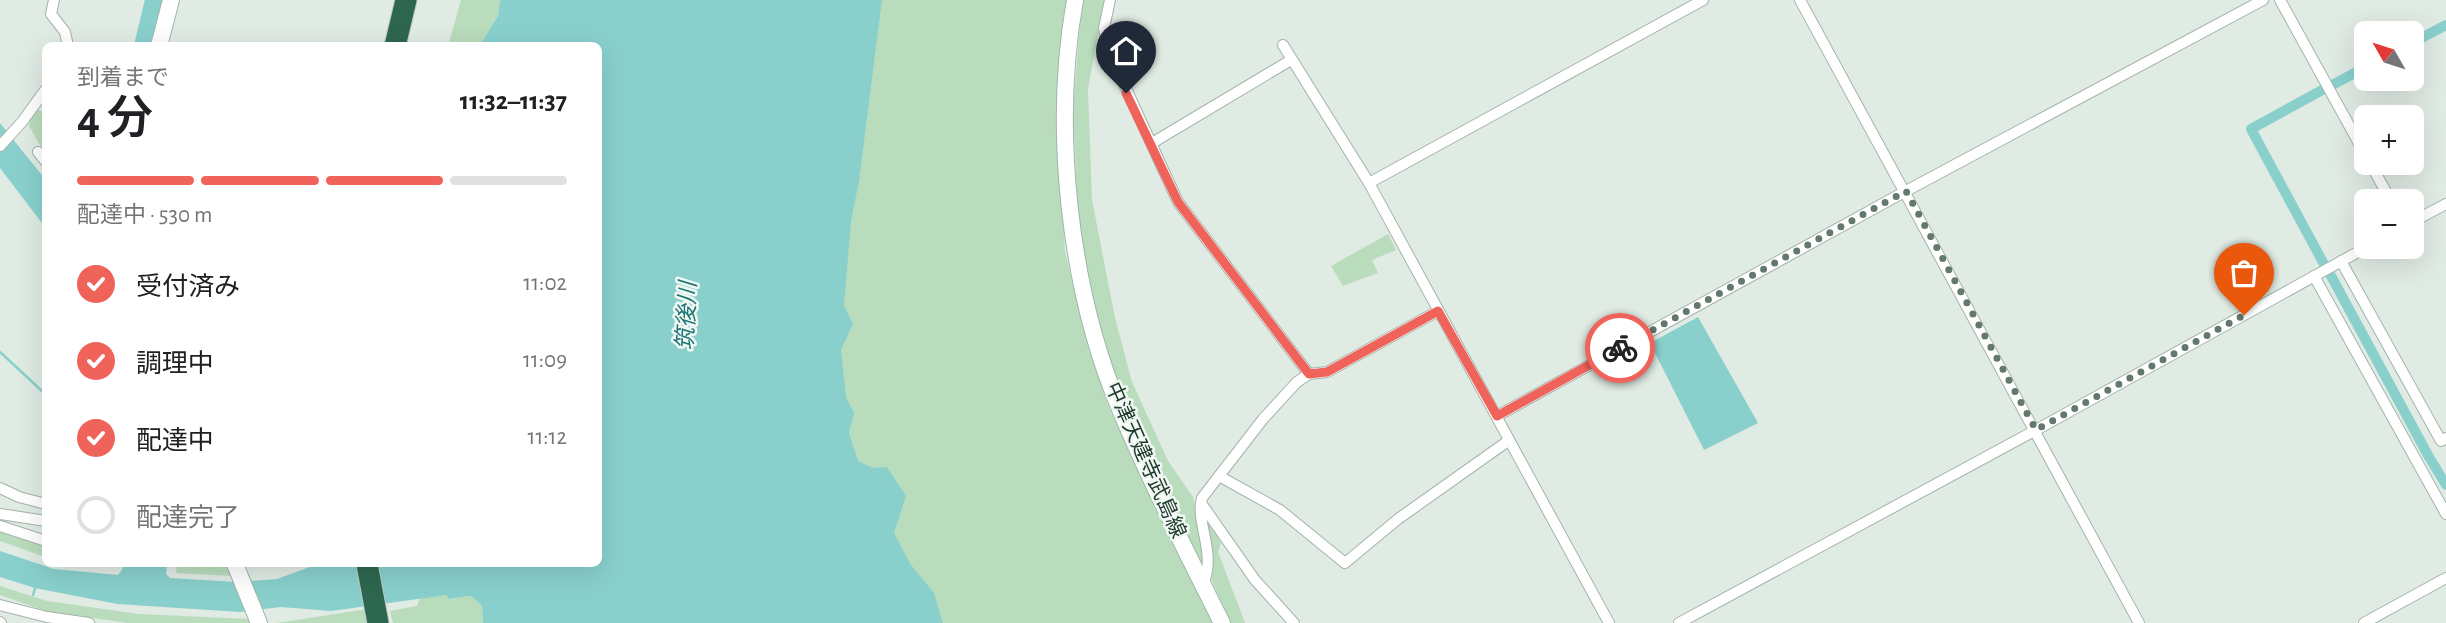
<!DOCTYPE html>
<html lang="ja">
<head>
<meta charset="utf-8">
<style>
  body { margin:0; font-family:"Alegreya Sans","Noto Sans JP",sans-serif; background:#f6f6f6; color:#202124; height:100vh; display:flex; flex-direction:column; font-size:26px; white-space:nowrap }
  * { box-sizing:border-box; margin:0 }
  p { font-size:23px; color:#757577 }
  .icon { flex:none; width:38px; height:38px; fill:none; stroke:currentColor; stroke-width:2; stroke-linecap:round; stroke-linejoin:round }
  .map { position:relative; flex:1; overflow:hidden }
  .panel { position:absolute; left:42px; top:42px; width:560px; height:525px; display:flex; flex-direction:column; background:#fff; border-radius:10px; box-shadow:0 7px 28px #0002 }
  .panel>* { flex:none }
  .needle { width:46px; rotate:309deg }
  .fabs { position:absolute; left:2354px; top:21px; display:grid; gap:14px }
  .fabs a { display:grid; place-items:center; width:70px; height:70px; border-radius:10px; background:#fff; box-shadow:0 7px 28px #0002; font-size:35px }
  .pin { position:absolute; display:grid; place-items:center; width:60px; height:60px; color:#fff; margin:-72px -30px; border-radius:50% 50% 50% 0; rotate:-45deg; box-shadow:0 0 7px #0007 }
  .pin .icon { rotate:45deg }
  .courier { position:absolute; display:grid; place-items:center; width:70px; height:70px; margin:-35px; border:5px solid #f0635a; border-radius:50%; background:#fff; color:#222; box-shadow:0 2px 9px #0007 }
  .head em { font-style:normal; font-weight:600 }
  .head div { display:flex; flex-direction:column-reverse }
  .head { display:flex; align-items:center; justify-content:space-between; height:119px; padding:0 35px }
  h1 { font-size:46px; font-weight:600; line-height:52px }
  .bar { display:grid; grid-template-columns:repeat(4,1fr); gap:10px 7px; align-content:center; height:84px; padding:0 35px }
  .bar i { height:9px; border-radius:5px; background:#e0e0e0 }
  .bar .on { background:#f0635a }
  .bar p { grid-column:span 4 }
  ol { padding:0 35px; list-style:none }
  li { display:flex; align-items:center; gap:21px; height:77px }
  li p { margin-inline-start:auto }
  li .icon { padding:7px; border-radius:50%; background:#f0635a; color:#fff; stroke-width:4 }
  li:last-child { color:#757577 }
  li i { width:38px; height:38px; border:4px solid #e0e0e0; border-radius:50% }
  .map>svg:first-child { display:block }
  .green { fill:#b9dcbc }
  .water { fill:#89d0cd }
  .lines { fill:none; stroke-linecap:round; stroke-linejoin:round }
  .stream { stroke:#89d0cd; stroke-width:2.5 }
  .canal { stroke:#89d0cd; stroke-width:10 }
  .river { stroke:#89d0cd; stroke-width:18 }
  .street-casing { stroke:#a3b3aa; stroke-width:12 }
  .secondary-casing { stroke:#9fb7aa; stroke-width:18 }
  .highway-casing { stroke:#c1c8c5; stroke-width:23 }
  .street { stroke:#fff; stroke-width:10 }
  .secondary { stroke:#fff; stroke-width:16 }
  .highway { stroke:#2e6750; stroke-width:21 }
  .done { stroke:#64796e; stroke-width:7; stroke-dasharray:0 12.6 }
  .route { stroke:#f0635a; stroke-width:9 }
  .labels { text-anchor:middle; stroke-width:5; stroke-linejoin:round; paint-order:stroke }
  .street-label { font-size:21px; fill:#213b2f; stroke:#f1f8f3 }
  .water-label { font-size:23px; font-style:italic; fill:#1c7674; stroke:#f1f8f3 }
</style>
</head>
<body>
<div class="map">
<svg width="2446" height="623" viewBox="0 0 2446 623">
  <rect width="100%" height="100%" fill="#e0ebe4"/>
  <g class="green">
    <path d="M461 0H500L498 16 480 45 448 46Z"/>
    <path d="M876 0H1067L1063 18 1058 119 1065 252 1085 334 1109 408 1214 623H919L862 520 833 339Z"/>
    <path d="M1082 0H1104L1088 89 1092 200 1115 318 1132 382 1168 461 1193 497 1204 545 1202 567 1124 400 1095 314 1078 219 1073 110Z"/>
    <path d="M38 110 45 112V148L41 147 29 126 32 115Z"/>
    <path d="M1388 234 1396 250 1372 260 1378 273 1343 286 1331 266Z"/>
    <path d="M1205 515 1221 543 1218 552 1245 623H1231L1212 581V544Z"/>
    <path d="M0 531 45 547V557L0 541Z"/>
    <path d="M177 564H229L233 576 176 573Z"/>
    <path d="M0 586 47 601 139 614 249 619 251 623H128L46 611 0 595Z"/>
    <path d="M448 595 449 599 471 596 482 606 483 623H393L390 611 417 606 420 598Z"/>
    <path d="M368 609 371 623H277Z"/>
  </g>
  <g class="water">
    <path d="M500 0H882L859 181 851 221 844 305 853 324 841 350 846 397 854 413 849 433 858 461 873 468 887 467 906 496 894 533 911 565 934 593 943 623H483L482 606 471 596 448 599 447 595 331 611 281 607 240 612 117 604 35 588 0 577V551L54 569 118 575 122 570 123 564H167L166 574 170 578 236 582 277 579 318 564H598V46L480 45 498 16Z"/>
    <path d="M0 123 45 179V227L0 168Z"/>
    <path d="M1698 317 1758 423 1704 450 1650 343Z"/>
  </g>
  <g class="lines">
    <g class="stream">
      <path d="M0 352 42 391"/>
      <path d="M33 595 36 585"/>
    </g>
    <g class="canal">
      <path d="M2412 43 2446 25"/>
      <path d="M2332 85 2366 67"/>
      <path d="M2324 89 2251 129 2325 266"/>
      <path d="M2330 274 2429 457 2446 485"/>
    </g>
    <path class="river" d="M143 46 154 0"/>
    <defs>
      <g id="street">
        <path d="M54 0 51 14 65 32 68 46"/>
        <path d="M1110 0 1104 28 1107 47 1178 202 1309 374"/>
        <path d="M1800 0 2139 623"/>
        <path d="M2280 0 2366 156"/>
        <path d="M1283 45 1369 183 1609 623"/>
        <path d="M1152 143 1291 60"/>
        <path d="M0 146 22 122 46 89"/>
        <path d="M38 152 46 162"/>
        <path d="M2370 163 2391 201"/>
        <path d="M1369 183 1703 0"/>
        <path d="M2412 222 2446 204"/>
        <path d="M2341 261 2441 441 2446 438"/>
        <path d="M2314 276 2446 514"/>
        <path d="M1497 416 1906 191 2263 0"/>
        <path d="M1219 476 1280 510 1345 563 1398 519 1508 441"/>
        <path d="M0 488 19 497 46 504"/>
        <path d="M1201 503 1255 580 1294 623"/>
        <path d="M0 514 46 521"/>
        <path d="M0 526 46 541"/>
        <path d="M1203 585C1217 552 1195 523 1202 498L1263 419 1297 382 1309 374 1327 372 1438 311"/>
        <path d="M0 605 47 617 89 623"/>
        <path d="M0 622 1 623"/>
        <path d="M1679 623 2036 430 2367 247"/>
        <path d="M2364 623 2446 578"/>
      </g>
      <g id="secondary">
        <path d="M1075 0C1052 128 1069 287 1119 407 1149 479 1187 553 1222 623"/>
        <path d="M159 46 171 0"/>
        <path d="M235 564 259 623"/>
      </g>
      <g id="highway">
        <path d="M395 46 406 0"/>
        <path d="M367 564 378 623"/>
      </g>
    </defs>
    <use href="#street" class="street-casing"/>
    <use href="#secondary" class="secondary-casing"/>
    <use href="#highway" class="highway-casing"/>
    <use href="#street" class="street"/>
    <use href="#secondary" class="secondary"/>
    <use href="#highway" class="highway"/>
  </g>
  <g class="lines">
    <path class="done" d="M1620 348 1906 191 2036 430 2244 315"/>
    <path class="route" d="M1126 93 1178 202 1309 374 1327 372 1438 311 1497 416 1620 348"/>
  </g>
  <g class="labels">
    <g class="street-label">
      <text transform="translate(1146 460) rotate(66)" y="7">中津天建寺武島線</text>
    </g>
    <g class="water-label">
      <text transform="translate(686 316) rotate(-87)" y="8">筑後川</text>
    </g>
  </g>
</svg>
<div class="fabs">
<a><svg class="needle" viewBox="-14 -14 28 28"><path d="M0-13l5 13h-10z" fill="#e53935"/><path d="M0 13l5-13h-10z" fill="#757577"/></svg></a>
<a>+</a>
<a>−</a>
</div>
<div class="pin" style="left:2244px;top:315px;background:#ea580c"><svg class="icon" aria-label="bag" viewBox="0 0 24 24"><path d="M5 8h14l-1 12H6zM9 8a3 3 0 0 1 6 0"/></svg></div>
<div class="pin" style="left:1126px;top:93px;background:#1f2937"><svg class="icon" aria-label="home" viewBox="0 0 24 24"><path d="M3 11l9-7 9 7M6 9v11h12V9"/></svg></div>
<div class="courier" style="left:1620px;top:348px"><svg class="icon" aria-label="bike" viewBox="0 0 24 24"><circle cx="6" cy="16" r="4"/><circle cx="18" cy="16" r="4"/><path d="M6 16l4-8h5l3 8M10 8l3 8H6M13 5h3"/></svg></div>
<section class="panel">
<div class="head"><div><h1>4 分</h1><p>到着まで</p></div><em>11:32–11:37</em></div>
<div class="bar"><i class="on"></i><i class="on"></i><i class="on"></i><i></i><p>配達中 · 530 m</p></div>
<ol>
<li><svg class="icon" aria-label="check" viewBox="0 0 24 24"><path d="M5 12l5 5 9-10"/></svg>受付済み<p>11:02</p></li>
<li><svg class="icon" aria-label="check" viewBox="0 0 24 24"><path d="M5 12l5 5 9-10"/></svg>調理中<p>11:09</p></li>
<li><svg class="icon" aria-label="check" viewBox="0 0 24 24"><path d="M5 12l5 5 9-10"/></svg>配達中<p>11:12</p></li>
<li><i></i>配達完了</li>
</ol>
</section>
</div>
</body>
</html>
